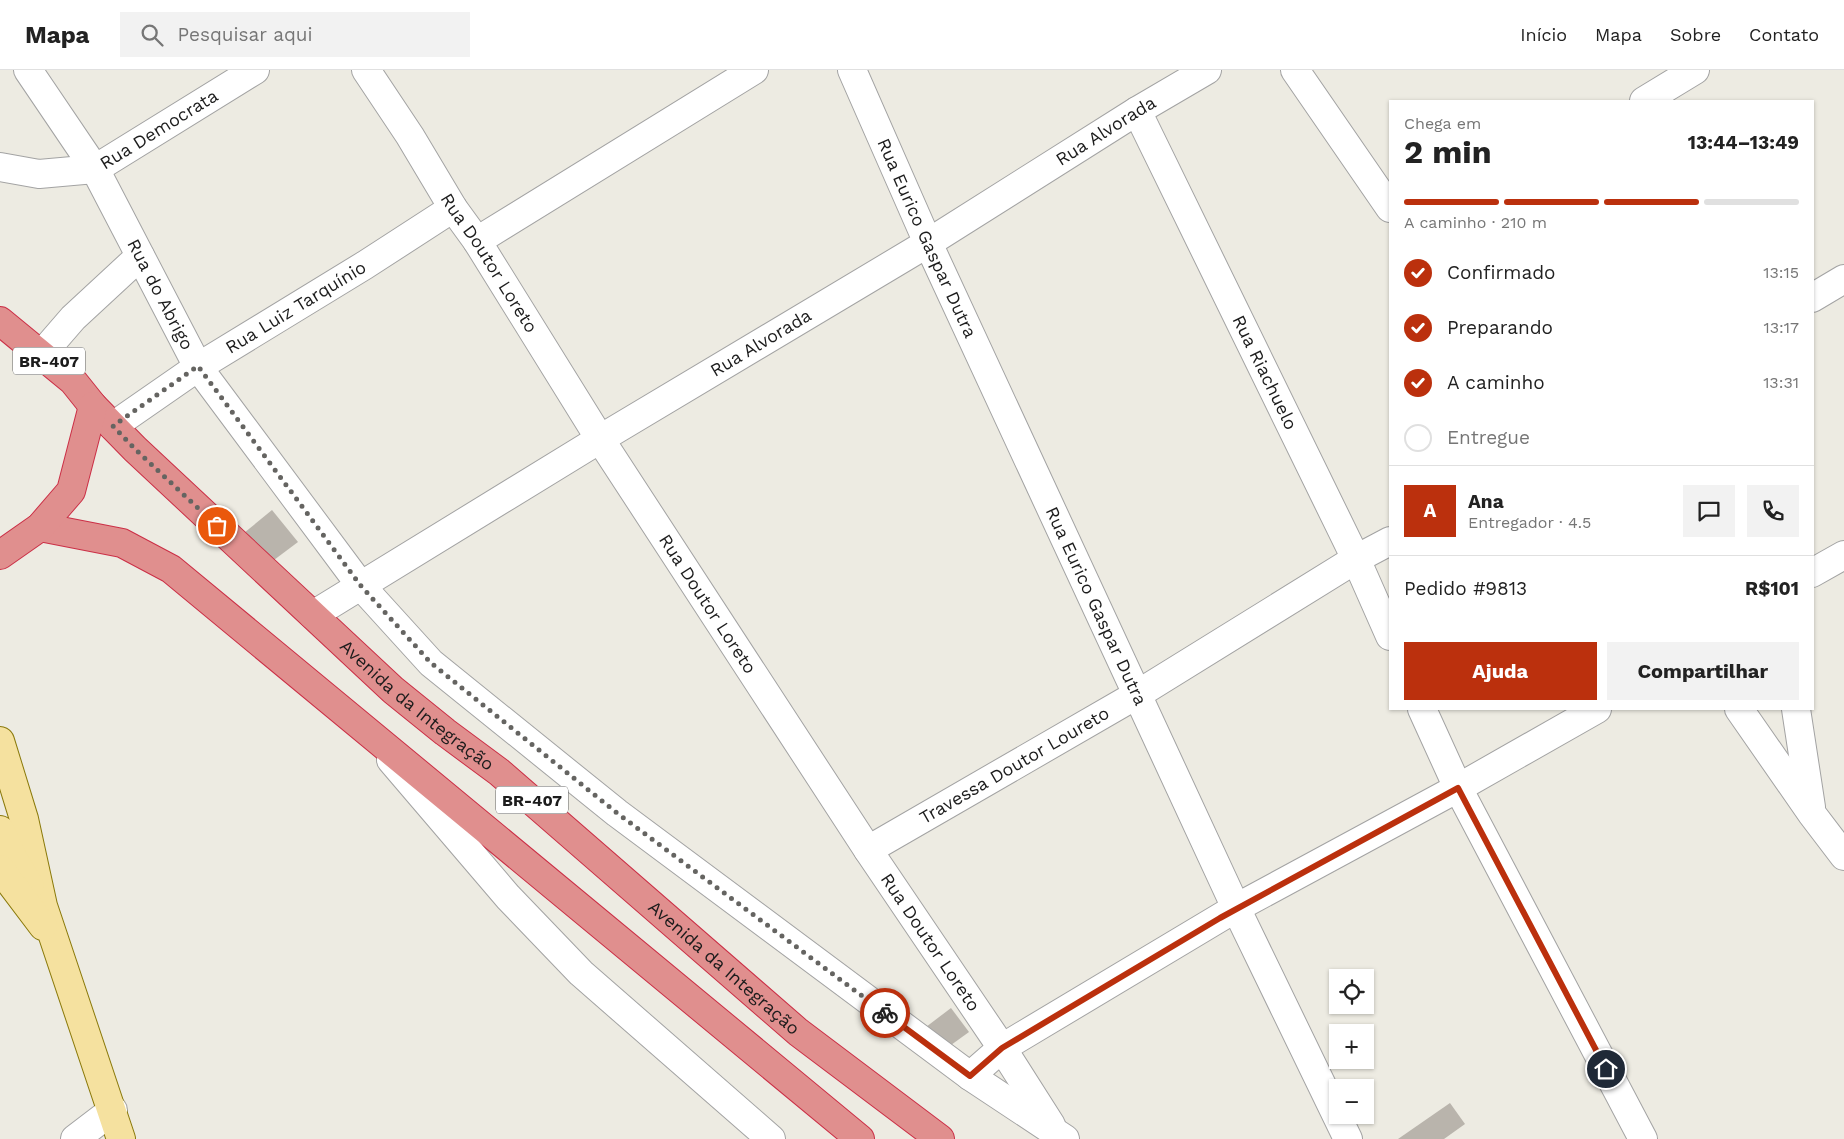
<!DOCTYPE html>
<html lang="pt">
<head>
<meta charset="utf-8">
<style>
  body { margin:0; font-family:"Work Sans",sans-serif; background:#f2f2f2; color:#222; height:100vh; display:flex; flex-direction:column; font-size:19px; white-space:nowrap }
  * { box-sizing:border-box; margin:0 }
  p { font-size:16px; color:#767676 }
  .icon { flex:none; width:28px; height:28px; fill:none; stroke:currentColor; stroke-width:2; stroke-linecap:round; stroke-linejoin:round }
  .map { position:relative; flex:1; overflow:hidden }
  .drawer { position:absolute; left:1389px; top:30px; width:425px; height:610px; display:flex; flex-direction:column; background:#fff; border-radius:0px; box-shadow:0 1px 4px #0004 }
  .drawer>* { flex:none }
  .fabs { position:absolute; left:1329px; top:899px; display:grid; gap:10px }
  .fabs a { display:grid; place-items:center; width:45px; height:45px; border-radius:0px; background:#fff; box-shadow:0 1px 4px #0004; font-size:25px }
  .pin { position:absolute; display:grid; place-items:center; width:42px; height:42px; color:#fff; margin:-21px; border:2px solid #fff; border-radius:50%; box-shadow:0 1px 5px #0007 }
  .courier { position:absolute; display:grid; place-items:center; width:50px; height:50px; margin:-25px; border:4px solid #bb300d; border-radius:50%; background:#fff; color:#222; box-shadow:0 1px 6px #0007 }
  .summary em { font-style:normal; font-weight:700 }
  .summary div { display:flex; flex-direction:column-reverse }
  .summary { display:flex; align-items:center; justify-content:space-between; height:85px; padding:0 15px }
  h1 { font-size:32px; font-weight:700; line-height:38px }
  .bar { display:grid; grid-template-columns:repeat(4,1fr); gap:8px 5px; align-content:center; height:60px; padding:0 15px }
  .bar i { height:6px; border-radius:4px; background:#e0e0e0 }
  .bar .on { background:#bb300d }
  .bar p { grid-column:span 4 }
  .line { display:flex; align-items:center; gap:12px; padding:0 15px; border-top:1px solid #e0e0e0 }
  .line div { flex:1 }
  .round { display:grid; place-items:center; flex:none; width:52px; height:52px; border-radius:0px; background:#f2f2f2 }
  ol { padding:0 15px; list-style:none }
  li { display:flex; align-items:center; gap:15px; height:55px }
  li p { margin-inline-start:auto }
  li .icon { padding:5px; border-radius:50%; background:#bb300d; color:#fff; stroke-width:4 }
  li:last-child { color:#767676 }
  li i { width:28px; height:28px; border:2px solid #e0e0e0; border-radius:50% }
  .action { display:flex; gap:10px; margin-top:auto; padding:10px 15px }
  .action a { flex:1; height:58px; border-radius:0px; background:#bb300d; color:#fff; font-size:20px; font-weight:700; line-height:58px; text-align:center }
  .action a+a { background:#f2f2f2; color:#222 }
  header { display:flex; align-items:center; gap:30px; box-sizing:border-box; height:70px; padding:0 25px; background:#fff; border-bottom:1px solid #e0e0e0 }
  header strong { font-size:24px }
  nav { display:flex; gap:28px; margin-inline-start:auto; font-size:18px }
  .search { width:350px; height:45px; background:#f2f2f2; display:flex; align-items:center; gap:12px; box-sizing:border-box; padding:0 18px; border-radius:0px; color:#767676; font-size:19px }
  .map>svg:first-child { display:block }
  .building { fill:#b9b4ac }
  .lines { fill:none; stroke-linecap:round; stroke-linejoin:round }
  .minor-casing { stroke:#a3a3a3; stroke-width:30 }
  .major-casing { stroke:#8a790a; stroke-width:30 }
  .highway-casing { stroke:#cb2f46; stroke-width:30 }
  .minor { stroke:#fff; stroke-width:28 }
  .major { stroke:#f5e19f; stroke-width:28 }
  .highway { stroke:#e08f8e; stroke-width:28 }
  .done { stroke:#656461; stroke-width:5; stroke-dasharray:0 9 }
  .route { stroke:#bb300d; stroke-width:6 }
  .labels { text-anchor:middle; stroke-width:4; stroke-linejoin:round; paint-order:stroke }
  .shield { fill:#fff; stroke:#606060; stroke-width:1 }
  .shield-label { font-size:16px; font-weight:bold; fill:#1c1c1c }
  .street-label { font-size:18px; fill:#1c1c1c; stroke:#fff }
</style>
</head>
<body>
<header>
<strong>Mapa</strong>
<div class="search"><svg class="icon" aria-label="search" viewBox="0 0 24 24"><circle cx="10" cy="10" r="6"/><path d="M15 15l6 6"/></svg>Pesquisar aqui</div>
<nav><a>Início</a><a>Mapa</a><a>Sobre</a><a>Contato</a></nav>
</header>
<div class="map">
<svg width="1844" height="1069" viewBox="0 0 1844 1069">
  <rect width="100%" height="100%" fill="#edebe2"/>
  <g class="building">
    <path d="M272 440 298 472 270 493 244 463Z"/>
    <path d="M951 938 969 962 951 975 926 957Z"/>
    <path d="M1450 1033 1465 1054 1444 1069H1398Z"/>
  </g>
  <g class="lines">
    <defs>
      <g id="minor">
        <path id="s1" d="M28 0 95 99 198 297 361 516 431 593 617 743 970 1006 1065 1069"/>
        <path id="s2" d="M366 0 410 66 453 138 477 171 600 369 868 780 1002 978 1051 1055"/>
        <path id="s3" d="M852 0 928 173 1236 838 1348 1069"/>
        <path d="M1295 0 1390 138"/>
        <path d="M1644 31 1695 0"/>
        <path id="s4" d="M1137 41 1356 489 1390 566"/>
        <path id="s5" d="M0 97 39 104 95 99 255 0"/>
        <path d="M477 171 754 0"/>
        <path d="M1812 228 1844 209"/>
        <path d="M41 285 73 248 140 186"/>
        <path id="s6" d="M113 356 198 297 365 195 453 138"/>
        <path d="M1812 503 1844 485"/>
        <path id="s7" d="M313 545 600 369 928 173 1137 41 1207 0"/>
        <path d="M1422 639 1458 718 1643 1069"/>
        <path d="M1739 639 1812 744 1844 786"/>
        <path d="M1796 639 1811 737"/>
        <path d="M391 690 508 827 581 903 771 1069"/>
        <path id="s8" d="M868 780 1138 624 1356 489 1390 471"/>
        <path d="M970 1006 1002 978 1236 838 1458 718 1597 639"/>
        <path d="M75 1069 113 1040"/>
      </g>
      <g id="major">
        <path d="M0 671 24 749 43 836 121 1069"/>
        <path d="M0 760 13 788 30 816"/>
        <path d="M0 799 43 856"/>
      </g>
      <g id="highway">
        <path id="s9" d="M0 251 73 311 93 336 135 379 393 620 445 662 499 702 798 962 940 1069"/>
        <path d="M40 457 122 473 171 499 860 1069"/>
        <path d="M0 485 40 457 71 421 93 336"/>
      </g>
    </defs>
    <use href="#minor" class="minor-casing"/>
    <use href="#major" class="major-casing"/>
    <use href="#highway" class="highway-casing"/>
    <use href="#minor" class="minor"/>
    <use href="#major" class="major"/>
    <use href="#highway" class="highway"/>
  </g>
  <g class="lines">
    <path class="done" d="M217 456 135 379 113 356 198 296 361 516 431 593 617 743 885 943"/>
    <path class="route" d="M885 943 970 1006 1002 978 1220 848 1458 718 1606 999"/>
  </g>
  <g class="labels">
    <g class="shield">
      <rect x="13" y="277.5" width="72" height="27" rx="4"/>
      <rect x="496" y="716.5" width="72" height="27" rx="4"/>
    </g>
    <g class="shield-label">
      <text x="49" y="297">BR-407</text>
      <text x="532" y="736">BR-407</text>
    </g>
    <g class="street-label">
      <text dy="6" stroke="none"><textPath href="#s5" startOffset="171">Rua Democrata</textPath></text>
      <text dy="6" stroke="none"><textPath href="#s7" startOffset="929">Rua Alvorada</textPath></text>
      <text dy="6" stroke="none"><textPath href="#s3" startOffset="184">Rua Eurico Gaspar Dutra</textPath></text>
      <text dy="6" stroke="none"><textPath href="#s2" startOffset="229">Rua Doutor Loreto</textPath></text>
      <text dy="6" stroke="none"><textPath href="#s1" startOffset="261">Rua do Abrigo</textPath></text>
      <text dy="6" stroke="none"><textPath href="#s6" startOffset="218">Rua Luiz Tarquínio</textPath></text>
      <text dy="6" stroke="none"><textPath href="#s7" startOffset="524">Rua Alvorada</textPath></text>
      <text dy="6" stroke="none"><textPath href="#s4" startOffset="291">Rua Riachuelo</textPath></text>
      <text dy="6" stroke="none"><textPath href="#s2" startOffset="634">Rua Doutor Loreto</textPath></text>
      <text dy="6" stroke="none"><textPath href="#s3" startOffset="589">Rua Eurico Gaspar Dutra</textPath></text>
      <text dy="6" stroke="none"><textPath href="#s9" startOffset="568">Avenida da Integração</textPath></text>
      <text dy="6" stroke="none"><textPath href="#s8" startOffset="169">Travessa Doutor Loureto</textPath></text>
      <text dy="6" stroke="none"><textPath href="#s2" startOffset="1039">Rua Doutor Loreto</textPath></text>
      <text dy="6" stroke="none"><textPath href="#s9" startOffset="972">Avenida da Integração</textPath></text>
    </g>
  </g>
</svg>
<div class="fabs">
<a><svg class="icon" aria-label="locate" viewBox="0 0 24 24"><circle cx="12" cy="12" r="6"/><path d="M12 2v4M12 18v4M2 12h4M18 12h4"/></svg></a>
<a>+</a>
<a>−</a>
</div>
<div class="pin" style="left:217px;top:456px;background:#ea580c"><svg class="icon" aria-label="bag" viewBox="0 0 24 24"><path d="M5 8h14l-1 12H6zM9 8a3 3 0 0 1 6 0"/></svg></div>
<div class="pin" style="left:1606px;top:999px;background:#1f2937"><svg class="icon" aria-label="home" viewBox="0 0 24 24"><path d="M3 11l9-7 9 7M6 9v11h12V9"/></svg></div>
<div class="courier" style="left:885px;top:943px"><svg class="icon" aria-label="bike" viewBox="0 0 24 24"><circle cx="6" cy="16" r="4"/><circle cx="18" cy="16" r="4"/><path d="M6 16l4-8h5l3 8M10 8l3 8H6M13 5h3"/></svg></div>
<section class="drawer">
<div class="summary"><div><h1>2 min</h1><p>Chega em</p></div><em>13:44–13:49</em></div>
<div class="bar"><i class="on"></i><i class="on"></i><i class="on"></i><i></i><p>A caminho · 210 m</p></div>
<ol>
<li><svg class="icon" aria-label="check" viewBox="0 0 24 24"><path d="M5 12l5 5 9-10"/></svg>Confirmado<p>13:15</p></li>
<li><svg class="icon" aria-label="check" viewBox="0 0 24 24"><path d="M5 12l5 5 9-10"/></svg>Preparando<p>13:17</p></li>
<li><svg class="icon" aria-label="check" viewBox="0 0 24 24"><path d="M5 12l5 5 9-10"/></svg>A caminho<p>13:31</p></li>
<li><i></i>Entregue</li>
</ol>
<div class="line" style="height:90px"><b class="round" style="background:#bb300d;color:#fff">A</b><div><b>Ana</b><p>Entregador · 4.5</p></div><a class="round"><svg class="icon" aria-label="chat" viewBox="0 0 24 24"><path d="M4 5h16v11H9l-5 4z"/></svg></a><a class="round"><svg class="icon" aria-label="phone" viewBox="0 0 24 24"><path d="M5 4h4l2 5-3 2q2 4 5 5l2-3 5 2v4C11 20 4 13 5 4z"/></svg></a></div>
<div class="line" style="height:65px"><div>Pedido #9813</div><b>R$101</b></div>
<div class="action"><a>Ajuda</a><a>Compartilhar</a></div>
</section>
</div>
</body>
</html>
